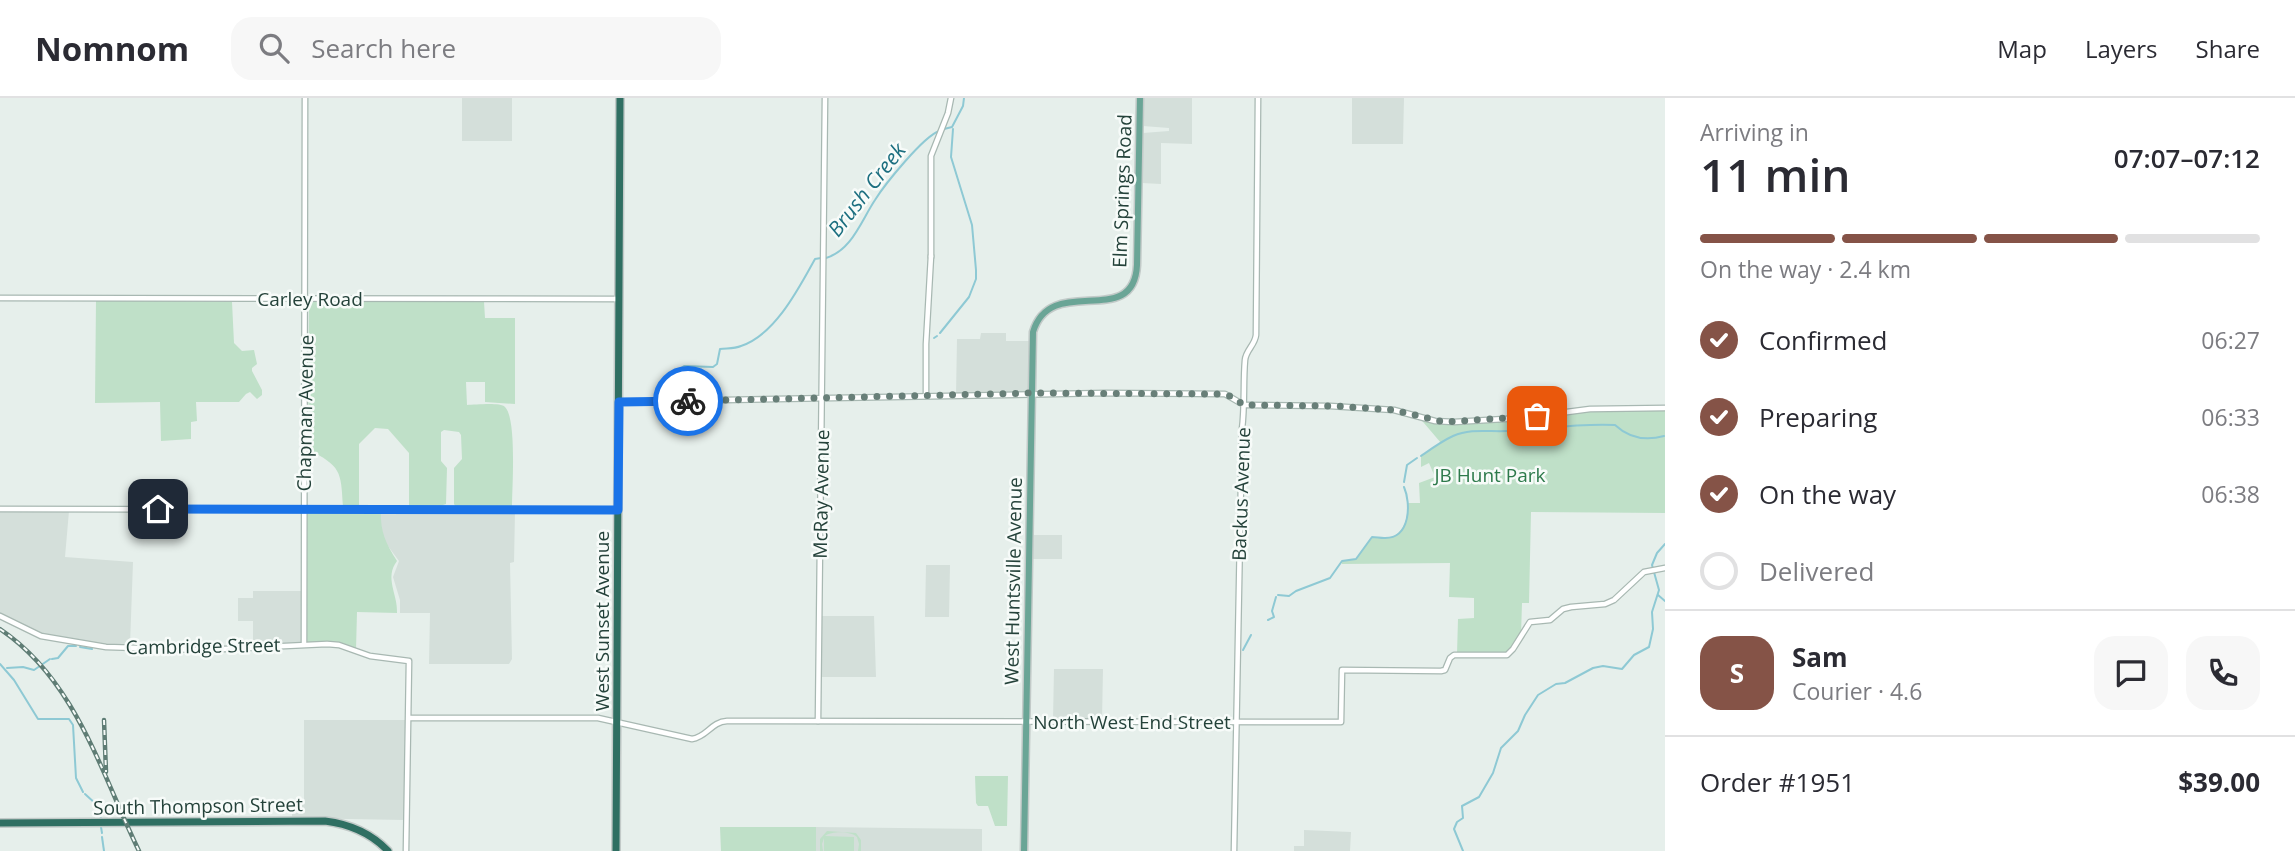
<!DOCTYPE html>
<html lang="en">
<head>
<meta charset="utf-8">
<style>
  body { margin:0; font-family:"Open Sans",sans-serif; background:#f7f7f7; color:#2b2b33; height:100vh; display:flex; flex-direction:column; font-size:26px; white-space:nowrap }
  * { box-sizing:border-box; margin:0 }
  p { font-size:23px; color:#7c7c81 }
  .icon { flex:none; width:38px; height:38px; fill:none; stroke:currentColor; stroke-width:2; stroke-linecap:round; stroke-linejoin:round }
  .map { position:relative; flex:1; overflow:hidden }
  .side { display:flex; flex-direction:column; background:#fff; width:630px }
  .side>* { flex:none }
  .pin { position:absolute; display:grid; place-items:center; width:60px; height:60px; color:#fff; margin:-30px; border-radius:14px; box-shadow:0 4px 10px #0006 }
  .courier { position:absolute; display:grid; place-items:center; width:70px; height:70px; margin:-35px; border:5px solid #1a73e8; border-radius:50%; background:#fff; color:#222; box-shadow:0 2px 9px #0007 }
  .overview em { font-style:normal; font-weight:600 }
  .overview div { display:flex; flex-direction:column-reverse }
  .overview { display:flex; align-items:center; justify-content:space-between; height:119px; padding:0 35px }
  h1 { font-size:46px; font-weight:600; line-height:52px }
  .bar { display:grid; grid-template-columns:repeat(4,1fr); gap:10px 7px; align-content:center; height:84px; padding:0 35px }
  .bar i { height:9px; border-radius:5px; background:#e1e1e2 }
  .bar .current { background:#855347 }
  .bar p { grid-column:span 4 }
  .line { display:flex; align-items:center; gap:18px; padding:0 35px; border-top:2px solid #e1e1e2 }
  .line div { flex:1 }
  .round { display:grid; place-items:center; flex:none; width:74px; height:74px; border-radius:21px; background:#f7f7f7 }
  ol { padding:0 35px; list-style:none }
  li { display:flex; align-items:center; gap:21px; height:77px }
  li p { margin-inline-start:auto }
  li .icon { padding:7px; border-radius:50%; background:#855347; color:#fff; stroke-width:4 }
  li:last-child { color:#7c7c81 }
  li i { width:38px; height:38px; border:4px solid #e1e1e2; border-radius:50% }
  header { display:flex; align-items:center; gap:42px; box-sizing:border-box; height:98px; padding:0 35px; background:#fff; border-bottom:2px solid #e1e1e2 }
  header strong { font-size:33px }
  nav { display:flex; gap:38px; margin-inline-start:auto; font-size:24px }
  .search { width:490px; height:63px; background:#f7f7f7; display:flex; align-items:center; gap:18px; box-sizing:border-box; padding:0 24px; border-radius:21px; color:#7c7c81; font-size:26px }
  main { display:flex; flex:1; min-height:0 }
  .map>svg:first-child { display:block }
  .built { fill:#d4dfda }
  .green { fill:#bfe0c8 }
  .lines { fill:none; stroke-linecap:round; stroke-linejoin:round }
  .stream { stroke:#8ec9d4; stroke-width:2 }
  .minor-casing { stroke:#a8b8b2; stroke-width:7 }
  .major-casing { stroke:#c2cac8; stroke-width:9 }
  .highway-casing { stroke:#c2cac8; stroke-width:10 }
  .minor { stroke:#fff; stroke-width:4.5 }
  .major { stroke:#6aa596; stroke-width:6 }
  .highway { stroke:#2f6f62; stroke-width:7 }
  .rail-casing { stroke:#5f7d75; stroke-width:4.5 }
  .rail { stroke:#f7fbf9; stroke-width:2; stroke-dasharray:5; stroke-linecap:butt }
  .done { stroke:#687f78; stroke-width:7; stroke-dasharray:0 12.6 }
  .route { stroke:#1a73e8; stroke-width:9 }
  .labels { text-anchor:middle; stroke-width:5; stroke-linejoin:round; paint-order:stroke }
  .street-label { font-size:19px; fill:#24423a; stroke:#f7fbf9 }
  .park-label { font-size:19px; fill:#2d7a4b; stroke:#f7fbf9 }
  .water-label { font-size:21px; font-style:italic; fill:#1c6f80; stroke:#f7fbf9 }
</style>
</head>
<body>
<header>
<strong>Nomnom</strong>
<div class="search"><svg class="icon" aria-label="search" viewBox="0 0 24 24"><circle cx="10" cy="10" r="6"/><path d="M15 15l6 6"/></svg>Search here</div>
<nav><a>Map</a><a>Layers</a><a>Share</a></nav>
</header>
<main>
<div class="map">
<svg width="1665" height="753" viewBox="0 0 1665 753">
  <rect width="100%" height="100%" fill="#e6efeb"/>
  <g class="built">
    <rect x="462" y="0" width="50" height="43"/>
    <path d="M1144 0H1192V46L1161 45V86L1142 85 1143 35 1169 33V30L1143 28Z"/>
    <path d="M1352 0H1404L1403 46H1352Z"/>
    <path d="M981 235H1006V243H1032V295L956 297 957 241H980Z"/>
    <path d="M0 413H69L65 459 133 464 130 547 98 546 51 538 40 535 0 516Z"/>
    <path d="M381 414H515L514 464 510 465 512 561 509 566H429L430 515H400V502L393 479 399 463 385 444 380 428Z"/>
    <path d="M1033 437H1062V461H1032Z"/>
    <path d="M926 467H950L949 519H925Z"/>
    <path d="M253 493H304V546L253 550V523H238V500H253Z"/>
    <path d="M822 518H874L876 579H821Z"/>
    <path d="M1054 571H1103L1102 622H1053Z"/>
    <path d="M304 622H405L404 722 292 720V702H304Z"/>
    <path d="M816 729 982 731V753H816Z"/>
    <path d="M1304 732 1351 734 1350 753H1294V748H1304Z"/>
  </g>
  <g class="green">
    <path d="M96 202 232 204 234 245 242 253 254 252 257 266 252 270V273L262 292V297L257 301 250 294 246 296 239 304H196L197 323 191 324V341L161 343 160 304 95 305Z"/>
    <path d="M309 204H484L485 220H515V306L485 304V284H466L467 307C475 307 500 304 505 309 517 321 512 390 512 409H456L454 406V370L462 361 461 337 459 334 444 332 441 334V363L447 370 446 406 437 409 409 408V355L388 331 375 330 359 346V409H343C341 372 341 369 308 351Z"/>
    <path d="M1665 310V415L1531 414 1529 505H1522L1521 537 1510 555 1457 556 1458 521 1474 520V500L1449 499 1450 465 1342 466V463L1356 461 1372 439C1376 439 1380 440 1384 440 1402 441 1409 420 1408 405H1420L1419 385 1435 379 1429 365 1421 369V358L1441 345 1418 318C1464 332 1526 317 1573 312 1603 309 1635 311 1665 310Z"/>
    <path d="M306 413 381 414C380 433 386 446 397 463 384 480 398 496 397 515L357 514 356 552 333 544H306Z"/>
    <path d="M975 678H1008L1007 728H995L988 708H978L976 705Z"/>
    <path d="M720 729H816V753H721Z"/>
    <path d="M827 733 856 735 861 742V753H858L859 746 857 739C850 733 832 733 825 738L854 739V753H824V740L822 746 823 753H820V741Z"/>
  </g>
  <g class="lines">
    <g class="stream">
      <path d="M944 31 952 29 963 8 964 0"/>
      <path d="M826 160C852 152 861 123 875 102 885 86 923 39 939 33"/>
      <path d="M940 235 969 199 976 181V172L972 127 951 59 953 31"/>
      <path d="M934 240 937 238"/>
      <path d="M676 293C676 283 674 274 684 268L713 269 717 266 720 251C727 250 734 251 741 248 775 237 799 190 815 161L821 160"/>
      <path d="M1421 358C1431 351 1442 343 1453 338 1471 330 1489 334 1507 333 1544 331 1578 325 1615 327 1629 340 1646 343 1664 338"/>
      <path d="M1404 384 1407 367 1417 360"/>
      <path d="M1278 497 1289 498 1296 493 1330 480 1342 463 1356 461 1372 439C1376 439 1380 440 1384 440 1411 441 1411 405 1404 389"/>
      <path d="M1658 497 1665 503"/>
      <path d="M1268 522 1274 519 1272 513 1276 499"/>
      <path d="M80 549 92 551"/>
      <path d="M1243 552 1251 537"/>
      <path d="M52 561 58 560 68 548H76"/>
      <path d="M0 566 14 582 38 621H69L73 627 76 680 83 694"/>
      <path d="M7 570 23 569 34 572 50 561"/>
      <path d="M85 696 97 707 101 721"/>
      <path d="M101 729 102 735"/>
      <path d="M102 739 104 753"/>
      <path d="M1463 753 1454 731 1457 724 1463 720 1462 708 1479 699 1493 675 1501 650 1518 633 1525 617 1538 597 1556 586 1565 585 1593 570 1603 568 1622 571 1634 557 1649 549 1653 531 1652 514 1659 492 1652 467 1657 455 1665 446"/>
    </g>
    <defs>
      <g id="minor">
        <path d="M931 159V58L948 15 951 0"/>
        <path d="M0 200 618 201"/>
        <path d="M926 297V246L931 158"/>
        <path d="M619 304 1106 295 1225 296 1244 307"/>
        <path d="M1244 307 1330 308 1394 312 1435 323 1454 324 1521 320 1590 311 1665 310"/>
        <path d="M0 411 618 412"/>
        <path d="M0 518 41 538 106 549 203 552 327 546 339 547 370 558 409 563 406 753"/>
        <path d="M304 546 305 0"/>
        <path d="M409 620H598L692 641C707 639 711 624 727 623L1341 624 1342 572 1441 573 1445 572 1450 560 1454 557H1507L1513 551 1530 524 1550 522 1563 511 1571 509 1605 506 1614 502 1644 474 1665 470"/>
        <path d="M818 623 825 0"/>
        <path d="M1234 753 1242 331C1245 308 1243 285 1245 262 1246 252 1255 247 1256 237L1258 0"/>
      </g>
      <path id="major" d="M1024 753 1033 234C1051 174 1134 233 1137 167L1140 0"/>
      <g id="highway">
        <path d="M0 725 325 723C349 726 371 735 388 753"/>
        <path d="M616 753 620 0"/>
      </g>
    </defs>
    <use href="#minor" class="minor-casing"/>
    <use href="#major" class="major-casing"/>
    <use href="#highway" class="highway-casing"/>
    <use href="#minor" class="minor"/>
    <use href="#major" class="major"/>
    <use href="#highway" class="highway"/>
    <defs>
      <g id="rail">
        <path d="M0 531C76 582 101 675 139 753"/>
        <path d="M104 622 106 674"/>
      </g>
    </defs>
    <use href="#rail" class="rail-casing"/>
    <use href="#rail" class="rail"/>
  </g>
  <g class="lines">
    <path class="done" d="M688 303 1032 295 1218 296 1230 298 1244 307 1335 308 1394 312 1444 324 1537 318"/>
    <path class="route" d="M158 411 618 412 619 304 688 303"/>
  </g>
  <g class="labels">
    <g class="street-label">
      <text transform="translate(1122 93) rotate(-88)" y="7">Elm Springs Road</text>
      <text x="310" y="208">Carley Road</text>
      <text transform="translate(305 315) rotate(-89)" y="7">Chapman Avenue</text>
      <text transform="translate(821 396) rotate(-89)" y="7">McRay Avenue</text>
      <text transform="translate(1241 396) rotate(-88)" y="7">Backus Avenue</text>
      <text transform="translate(1013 483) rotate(-89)" y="7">West Huntsville Avenue</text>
      <text transform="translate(602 523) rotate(-90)" y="7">West Sunset Avenue</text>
      <text transform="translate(203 548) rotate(-1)" y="7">Cambridge Street</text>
      <text x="1132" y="631">North West End Street</text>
      <text transform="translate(198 708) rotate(-1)" y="7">South Thompson Street</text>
    </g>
    <g class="park-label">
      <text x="1490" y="384">JB Hunt Park</text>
    </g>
    <g class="water-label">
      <text transform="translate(867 92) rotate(-52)" y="7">Brush Creek</text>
    </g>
  </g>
</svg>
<div class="pin" style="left:1537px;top:318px;background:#ea580c"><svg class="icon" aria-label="bag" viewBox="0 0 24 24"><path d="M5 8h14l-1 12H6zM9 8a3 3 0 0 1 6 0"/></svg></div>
<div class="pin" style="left:158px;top:411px;background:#1f2937"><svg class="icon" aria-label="home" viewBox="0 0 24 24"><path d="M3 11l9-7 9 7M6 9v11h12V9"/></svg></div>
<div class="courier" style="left:688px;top:303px"><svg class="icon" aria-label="bike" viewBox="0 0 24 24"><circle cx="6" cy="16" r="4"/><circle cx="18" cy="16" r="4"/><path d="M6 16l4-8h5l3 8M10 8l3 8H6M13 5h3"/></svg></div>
</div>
<section class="side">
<div class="overview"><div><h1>11 min</h1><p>Arriving in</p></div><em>07:07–07:12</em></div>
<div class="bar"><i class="current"></i><i class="current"></i><i class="current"></i><i></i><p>On the way · 2.4 km</p></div>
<ol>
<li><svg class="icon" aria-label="check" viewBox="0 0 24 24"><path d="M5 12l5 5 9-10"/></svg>Confirmed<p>06:27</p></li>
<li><svg class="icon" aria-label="check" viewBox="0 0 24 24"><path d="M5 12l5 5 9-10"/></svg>Preparing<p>06:33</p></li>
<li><svg class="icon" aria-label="check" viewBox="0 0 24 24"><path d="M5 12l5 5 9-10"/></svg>On the way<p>06:38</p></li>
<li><i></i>Delivered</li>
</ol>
<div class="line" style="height:126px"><b class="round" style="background:#855347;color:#fff">S</b><div><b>Sam</b><p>Courier · 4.6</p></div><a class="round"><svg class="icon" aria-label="chat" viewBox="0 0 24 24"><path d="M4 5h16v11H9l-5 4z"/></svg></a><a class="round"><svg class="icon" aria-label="phone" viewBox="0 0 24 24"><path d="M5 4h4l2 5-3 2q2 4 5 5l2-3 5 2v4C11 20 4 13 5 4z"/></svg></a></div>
<div class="line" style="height:91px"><div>Order #1951</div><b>$39.00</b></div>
</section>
</main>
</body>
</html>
